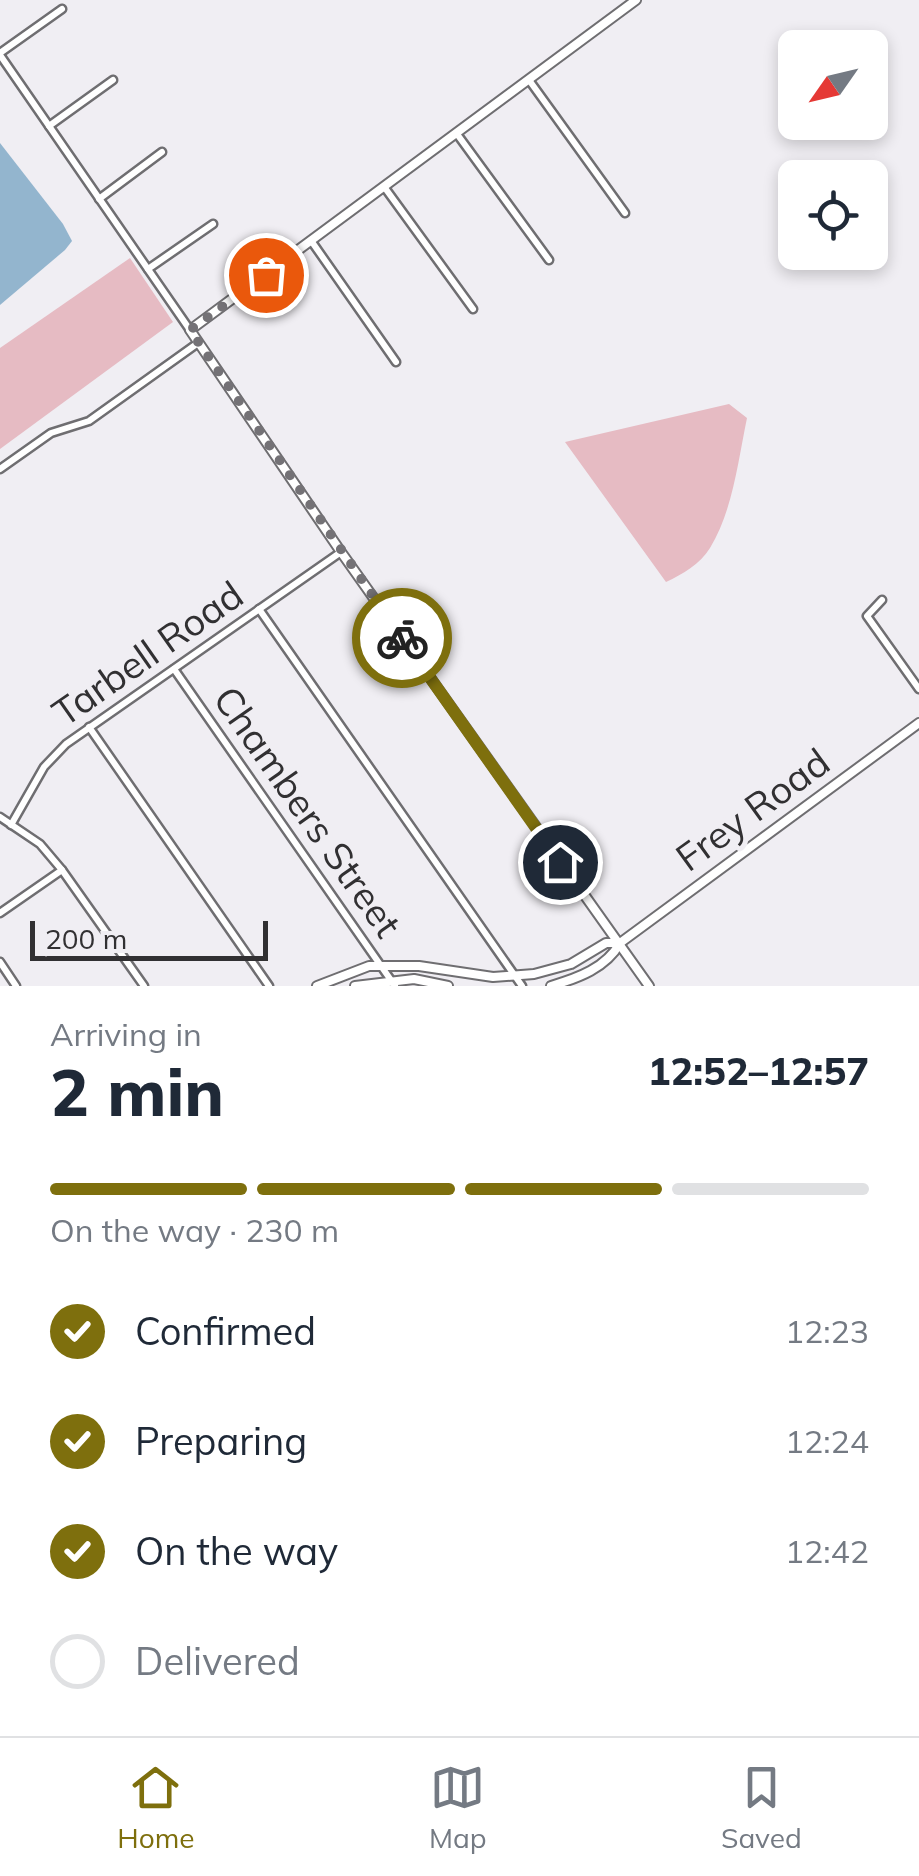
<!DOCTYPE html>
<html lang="en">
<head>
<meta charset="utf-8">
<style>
  body { margin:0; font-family:Mulish,sans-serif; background:#f6f6f7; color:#1f2937; height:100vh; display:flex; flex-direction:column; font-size:38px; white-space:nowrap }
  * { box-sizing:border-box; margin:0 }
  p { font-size:32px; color:#747a83 }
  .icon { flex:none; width:55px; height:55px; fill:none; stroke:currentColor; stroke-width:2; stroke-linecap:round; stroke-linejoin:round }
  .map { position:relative; height:986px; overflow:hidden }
  .side { display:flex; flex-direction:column; background:#fff; flex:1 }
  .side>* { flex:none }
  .needle { width:65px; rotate:236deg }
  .fabs { position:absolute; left:778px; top:30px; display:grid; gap:20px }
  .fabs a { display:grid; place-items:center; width:110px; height:110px; border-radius:15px; background:#fff; box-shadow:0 5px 15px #0003; font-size:50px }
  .scale { position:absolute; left:30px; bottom:25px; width:238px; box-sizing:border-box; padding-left:10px; border:5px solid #313032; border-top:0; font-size:28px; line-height:35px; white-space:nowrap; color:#313032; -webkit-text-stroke:8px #f0eef3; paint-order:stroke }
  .pin { position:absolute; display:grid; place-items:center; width:85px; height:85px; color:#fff; margin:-42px; border:5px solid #fff; border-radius:50%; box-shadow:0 2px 10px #0007 }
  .courier { position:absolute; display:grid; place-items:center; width:100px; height:100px; margin:-50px; border:8px solid #7e6f0d; border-radius:50%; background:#fff; color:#222; box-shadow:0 2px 12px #0007 }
  .overview em { font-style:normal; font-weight:800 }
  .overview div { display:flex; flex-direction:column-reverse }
  .overview { display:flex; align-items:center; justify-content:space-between; height:170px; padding:0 50px }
  h1 { font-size:65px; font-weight:800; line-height:75px }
  .bar { display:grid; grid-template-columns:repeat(4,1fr); gap:15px 10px; align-content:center; height:120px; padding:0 50px }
  .bar i { height:12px; border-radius:8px; background:#e0e1e3 }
  .bar .active { background:#7e6f0d }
  .bar p { grid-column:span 4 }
  ol { padding:0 50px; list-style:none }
  li { display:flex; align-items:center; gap:30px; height:110px }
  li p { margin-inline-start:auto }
  li .icon { padding:10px; border-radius:50%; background:#7e6f0d; color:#fff; stroke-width:4 }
  li:last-child { color:#747a83 }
  li i { width:55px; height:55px; border:5px solid #e0e1e3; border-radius:50% }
  .menu { display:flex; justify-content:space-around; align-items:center; height:140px; border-top:2px solid #e0e1e3; background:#fff; font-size:28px; color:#747a83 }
  .menu a { display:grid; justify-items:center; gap:5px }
  .menu .active { color:#7e6f0d }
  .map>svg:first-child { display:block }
  .green { fill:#e6bbc3 }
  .water { fill:#93b5ce }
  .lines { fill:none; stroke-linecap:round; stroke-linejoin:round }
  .minor-casing { stroke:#6f6e71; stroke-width:11 }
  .tertiary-casing { stroke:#6f6e71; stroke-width:12 }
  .minor { stroke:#fff; stroke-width:6 }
  .tertiary { stroke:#fff; stroke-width:8 }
  .done { stroke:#747276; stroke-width:10; stroke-dasharray:0 18 }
  .route { stroke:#7e6f0d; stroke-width:12 }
  .labels { text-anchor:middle; stroke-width:10; stroke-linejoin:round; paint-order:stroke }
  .street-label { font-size:38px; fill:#313032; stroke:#f0eef3 }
</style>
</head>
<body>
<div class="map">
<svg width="919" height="986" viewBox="0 0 919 986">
  <rect width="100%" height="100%" fill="#f0eef3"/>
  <g class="green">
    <path d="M130 258 173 322 0 449V348Z"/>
    <path d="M729 404 747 418C738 461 733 510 710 548 700 564 683 574 666 582L565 442Z"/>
  </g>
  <path class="water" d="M0 143 63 224 72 241 65 250 0 305Z"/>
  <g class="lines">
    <defs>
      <g id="minor">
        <path d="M0 53 62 9"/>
        <path d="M0 55 190 330"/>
        <path d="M529 80 625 213"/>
        <path d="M49 126 113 80"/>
        <path d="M457 134 549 260"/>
        <path d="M385 188 473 309"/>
        <path d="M99 199 162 152"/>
        <path d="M312 242 396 362"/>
        <path d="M148 269 213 224"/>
        <path d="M0 469 51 433 89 421 198 343"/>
        <path d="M882 600 867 616 919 689"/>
        <path d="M259 609 522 986"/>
        <path d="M174 669 395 986"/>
        <path d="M89 727 269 986"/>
        <path d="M0 817 40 844 62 870 144 986"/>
        <path d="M11 825 44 767 66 744 341 552"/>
        <path d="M0 913 62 870"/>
        <path d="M0 962 16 986"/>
      </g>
      <g id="tertiary">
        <path d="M636 0 190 330 341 552 649 986"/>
        <path d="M317 986 369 966H419L493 977 534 974 571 964 606 943H620"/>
        <path d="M355 986 414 979 448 986"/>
        <path d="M551 986C578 978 606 968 620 943L919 723"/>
      </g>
    </defs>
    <use href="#minor" class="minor-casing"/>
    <use href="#tertiary" class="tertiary-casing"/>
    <use href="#minor" class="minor"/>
    <use href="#tertiary" class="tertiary"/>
  </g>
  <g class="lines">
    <path class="done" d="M266 275 190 330 402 638"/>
    <path class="route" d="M402 638 560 862"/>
  </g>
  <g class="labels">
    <g class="street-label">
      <text transform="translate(148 654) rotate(-35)" y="13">Tarbell Road</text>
      <text transform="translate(753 810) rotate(-36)" y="13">Frey Road</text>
      <text transform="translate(307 812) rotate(55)" y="13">Chambers Street</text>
    </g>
  </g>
</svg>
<div class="fabs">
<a><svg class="needle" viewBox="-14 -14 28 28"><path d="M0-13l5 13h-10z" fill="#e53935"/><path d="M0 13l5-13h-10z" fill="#747a83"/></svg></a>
<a><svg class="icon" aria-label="locate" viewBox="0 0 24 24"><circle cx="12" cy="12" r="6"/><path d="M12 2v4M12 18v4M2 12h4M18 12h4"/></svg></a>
</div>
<div class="scale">200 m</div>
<div class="pin" style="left:266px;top:275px;background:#ea580c"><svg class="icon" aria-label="bag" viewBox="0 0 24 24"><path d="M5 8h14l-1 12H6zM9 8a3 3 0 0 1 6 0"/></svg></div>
<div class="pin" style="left:560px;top:862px;background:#1f2937"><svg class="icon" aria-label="home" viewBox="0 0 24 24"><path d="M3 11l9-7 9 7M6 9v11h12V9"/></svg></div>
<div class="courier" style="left:402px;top:638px"><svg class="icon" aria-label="bike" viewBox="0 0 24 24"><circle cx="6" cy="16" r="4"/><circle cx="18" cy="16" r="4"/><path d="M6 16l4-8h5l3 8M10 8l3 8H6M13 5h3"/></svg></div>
</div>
<section class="side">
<div class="overview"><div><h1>2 min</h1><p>Arriving in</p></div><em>12:52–12:57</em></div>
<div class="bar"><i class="active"></i><i class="active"></i><i class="active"></i><i></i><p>On the way · 230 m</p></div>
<ol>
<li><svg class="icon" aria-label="check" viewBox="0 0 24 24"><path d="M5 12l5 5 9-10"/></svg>Confirmed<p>12:23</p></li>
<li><svg class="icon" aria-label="check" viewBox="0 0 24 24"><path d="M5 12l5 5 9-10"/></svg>Preparing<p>12:24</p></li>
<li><svg class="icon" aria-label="check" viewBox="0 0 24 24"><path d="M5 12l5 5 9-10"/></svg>On the way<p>12:42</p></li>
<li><i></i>Delivered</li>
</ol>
</section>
<nav class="menu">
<a class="active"><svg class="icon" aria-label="home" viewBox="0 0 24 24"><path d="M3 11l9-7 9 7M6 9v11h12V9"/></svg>Home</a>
<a><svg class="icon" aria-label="map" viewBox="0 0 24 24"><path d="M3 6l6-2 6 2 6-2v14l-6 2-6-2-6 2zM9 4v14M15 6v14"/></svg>Map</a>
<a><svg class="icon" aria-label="saved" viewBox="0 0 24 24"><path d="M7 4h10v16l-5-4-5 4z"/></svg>Saved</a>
</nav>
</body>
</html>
